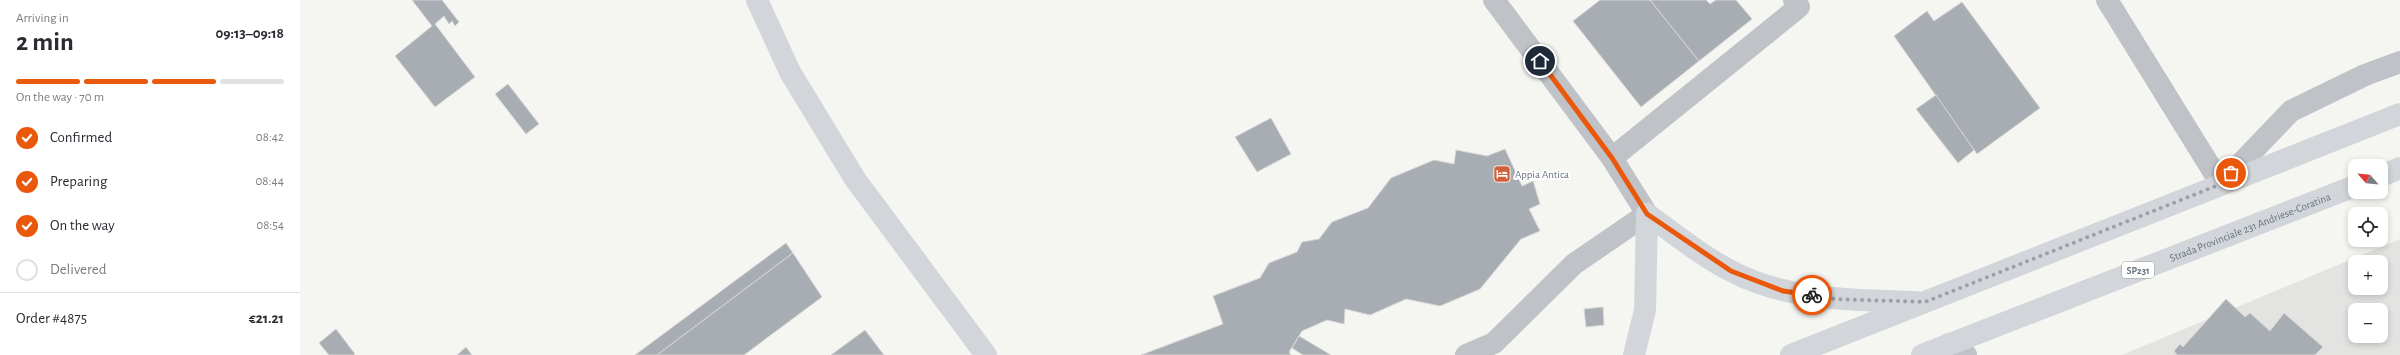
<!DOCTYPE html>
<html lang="en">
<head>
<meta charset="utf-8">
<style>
  body { margin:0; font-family:"Alegreya Sans",sans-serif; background:#f2f2f3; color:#2b2b33; height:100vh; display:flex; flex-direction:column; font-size:15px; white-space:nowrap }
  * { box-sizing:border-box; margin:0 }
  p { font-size:13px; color:#7c7c81 }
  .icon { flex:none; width:22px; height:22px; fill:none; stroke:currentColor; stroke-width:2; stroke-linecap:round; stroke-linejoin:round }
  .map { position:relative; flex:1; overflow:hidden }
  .panel { display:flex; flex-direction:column; background:#fff; width:300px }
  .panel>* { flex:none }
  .needle { width:26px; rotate:297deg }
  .tools { position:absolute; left:2048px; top:159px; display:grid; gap:8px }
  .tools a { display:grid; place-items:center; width:40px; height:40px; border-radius:8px; background:#fff; box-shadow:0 2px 6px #0003; font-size:20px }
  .pin { position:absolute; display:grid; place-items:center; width:34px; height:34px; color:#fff; margin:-17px; border:2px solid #fff; border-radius:50%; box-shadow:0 1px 4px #0007 }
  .courier { position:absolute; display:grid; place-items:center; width:40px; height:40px; margin:-20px; border:3px solid #ea580c; border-radius:50%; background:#fff; color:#222; box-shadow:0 1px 5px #0007 }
  .head em { font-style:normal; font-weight:700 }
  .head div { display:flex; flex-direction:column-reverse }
  .head { display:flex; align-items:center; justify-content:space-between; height:68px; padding:0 16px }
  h1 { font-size:26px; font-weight:700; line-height:30px }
  .bar { display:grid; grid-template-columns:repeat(4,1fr); gap:6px 4px; align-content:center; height:48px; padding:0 16px }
  .bar i { height:5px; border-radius:3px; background:#e1e1e2 }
  .bar .on { background:#ea580c }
  .bar p { grid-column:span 4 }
  .line { display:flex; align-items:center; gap:10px; padding:0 16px; border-top:1px solid #e1e1e2 }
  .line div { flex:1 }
  ol { padding:0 16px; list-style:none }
  li { display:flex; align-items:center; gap:12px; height:44px }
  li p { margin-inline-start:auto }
  li .icon { padding:4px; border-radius:50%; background:#ea580c; color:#fff; stroke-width:4 }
  li:last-child { color:#7c7c81 }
  li i { width:22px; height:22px; border:2px solid #e1e1e2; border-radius:50% }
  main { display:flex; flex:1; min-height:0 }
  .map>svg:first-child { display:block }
  .built { fill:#e3e4e2; fill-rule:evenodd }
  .building { fill:#a7adb2; stroke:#d6d6d5 }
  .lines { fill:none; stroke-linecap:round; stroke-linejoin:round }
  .minor { stroke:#bfc2c6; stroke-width:22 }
  .major { stroke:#d2d6da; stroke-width:22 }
  .highway { stroke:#d2d6da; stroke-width:22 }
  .done { stroke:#99a1a8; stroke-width:4; stroke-dasharray:0 7.2 }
  .route { stroke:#ea580c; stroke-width:5 }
  .labels { text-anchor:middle; stroke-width:4; stroke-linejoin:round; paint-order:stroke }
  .shield { fill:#fff; stroke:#959ea6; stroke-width:1 }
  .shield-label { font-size:10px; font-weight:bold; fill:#687480 }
  .poi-label { font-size:11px; fill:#687480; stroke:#fff; text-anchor:start }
  .street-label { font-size:11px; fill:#687480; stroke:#fff }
</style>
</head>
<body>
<main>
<section class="panel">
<div class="head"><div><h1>2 min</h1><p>Arriving in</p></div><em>09:13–09:18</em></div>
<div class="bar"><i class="on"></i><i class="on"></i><i class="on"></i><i></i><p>On the way · 70 m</p></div>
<ol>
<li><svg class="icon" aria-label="check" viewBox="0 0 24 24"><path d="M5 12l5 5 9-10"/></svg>Confirmed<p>08:42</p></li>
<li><svg class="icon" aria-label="check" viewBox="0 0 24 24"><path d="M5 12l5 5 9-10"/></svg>Preparing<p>08:44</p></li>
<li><svg class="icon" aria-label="check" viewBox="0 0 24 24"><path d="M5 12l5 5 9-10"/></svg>On the way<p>08:54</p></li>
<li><i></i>Delivered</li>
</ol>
<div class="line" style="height:52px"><div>Order #4875</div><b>€21.21</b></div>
</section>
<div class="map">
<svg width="2100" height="355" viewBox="0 0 2100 355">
  <rect width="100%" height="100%" fill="#f5f5f2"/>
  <path class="built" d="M2100 239V355H1822ZM2055 262H2081V288H2055ZM2055 310H2081V336H2055Z"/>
  <g class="building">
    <path d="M112 0H142L159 22 155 26 152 21 149 24 144 16 135 24 175 77 135 107 95 56 132 26Z"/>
    <path d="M1300 0H1350L1399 61 1341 107 1273 21Z"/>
    <path d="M1350 0H1406L1410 4 1416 0H1436L1452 19 1399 61Z"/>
    <path d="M1662 2 1740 108 1677 154 1594 36 1627 11 1634 21Z"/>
    <path d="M208 84 239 124 226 134 195 94Z"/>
    <path d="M1636 95 1674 150 1658 163 1616 109Z"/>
    <path d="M971 118 991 154 957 172 935 137Z"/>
    <path d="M1205 149 1222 186 1233 181 1240 204 1229 209 1240 231 1221 239 1180 289 1140 306 1106 299 1070 315 1045 309 1044 324 1027 320 1002 331 989 352 991 355H841L923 324 913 296 960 278 969 263 997 252 1002 242 1019 239 1032 222 1068 208 1091 178 1134 160 1154 164 1156 150 1187 156Z"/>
    <path d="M486 243 493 253 357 355H335Z"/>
    <path d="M493 253 522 297 444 355H357Z"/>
    <path d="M1926 299 1945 317 1950 313 1970 331 1984 313 2023 347 2015 355H1877L1874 351 1880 344 1883 347Z"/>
    <path d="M1303 307 1304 325 1286 327 1284 309Z"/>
    <path d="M36 329 55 354 54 355H29L19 343Z"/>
    <path d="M565 330 584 355H531Z"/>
    <path d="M999 336 1031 355H1003L992 348Z"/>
    <path d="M166 347 172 355H157Z"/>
  </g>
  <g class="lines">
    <g class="minor">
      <path d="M1807 0 1921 184 1991 111 2065 75 2100 62"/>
      <path d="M1312 158 1499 7 1494 0"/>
      <path d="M1649 344 1666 355"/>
      <path d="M1166 355 1194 343 1274 264 1347 214 1312 158 1194 0"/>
    </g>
    <path class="major" d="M457 0 490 72 555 179 686 355"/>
    <g class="highway">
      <path d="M2081 176 2100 168"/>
      <path d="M1347 214C1374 233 1401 256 1431 271 1488 301 1553 300 1616 302"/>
      <path d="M1334 355 1345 310 1347 214"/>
      <path d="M1491 355 2100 114"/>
      <path id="s1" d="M1622 355 2055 186"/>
    </g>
  </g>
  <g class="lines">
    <path class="done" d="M1512 295 1534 299 1625 302 1921 184 1931 173"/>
    <path class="route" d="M1240 61 1312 158 1347 214 1431 271 1483 291 1512 295"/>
  </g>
  <defs>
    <symbol id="hotel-square" viewBox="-11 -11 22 22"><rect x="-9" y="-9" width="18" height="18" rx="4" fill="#cf6039" stroke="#fff"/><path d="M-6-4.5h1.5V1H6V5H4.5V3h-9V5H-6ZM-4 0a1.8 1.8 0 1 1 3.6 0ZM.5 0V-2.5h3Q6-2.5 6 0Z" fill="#fff"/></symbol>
  </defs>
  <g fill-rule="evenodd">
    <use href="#hotel-square" x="1192" y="164" width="20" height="20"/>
  </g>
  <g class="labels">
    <rect class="shield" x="1822" y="262" width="32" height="16" rx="3"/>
    <g class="shield-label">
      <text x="1838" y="274">SP231</text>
    </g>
    <g class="poi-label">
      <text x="1215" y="178">Appia Antica</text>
    </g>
    <g class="street-label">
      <text dy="4" stroke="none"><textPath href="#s1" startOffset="352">Strada Provinciale 231 Andriese-Coratina</textPath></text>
    </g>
  </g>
</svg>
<div class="tools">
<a><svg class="needle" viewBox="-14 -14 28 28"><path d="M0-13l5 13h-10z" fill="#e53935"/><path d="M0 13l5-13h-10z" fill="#7c7c81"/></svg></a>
<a><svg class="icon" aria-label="locate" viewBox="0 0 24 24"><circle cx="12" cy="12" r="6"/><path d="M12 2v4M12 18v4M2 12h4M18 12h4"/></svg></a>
<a>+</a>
<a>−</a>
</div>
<div class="pin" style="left:1931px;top:173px;background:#ea580c"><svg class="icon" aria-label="bag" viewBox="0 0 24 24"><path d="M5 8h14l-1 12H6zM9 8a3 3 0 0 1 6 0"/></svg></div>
<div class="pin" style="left:1240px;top:61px;background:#1f2937"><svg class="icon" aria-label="home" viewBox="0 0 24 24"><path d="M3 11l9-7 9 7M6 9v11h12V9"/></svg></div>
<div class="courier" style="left:1512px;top:295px"><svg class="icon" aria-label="bike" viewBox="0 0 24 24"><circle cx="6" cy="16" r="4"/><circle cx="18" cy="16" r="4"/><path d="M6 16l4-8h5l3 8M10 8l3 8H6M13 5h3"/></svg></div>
</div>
</main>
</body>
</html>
